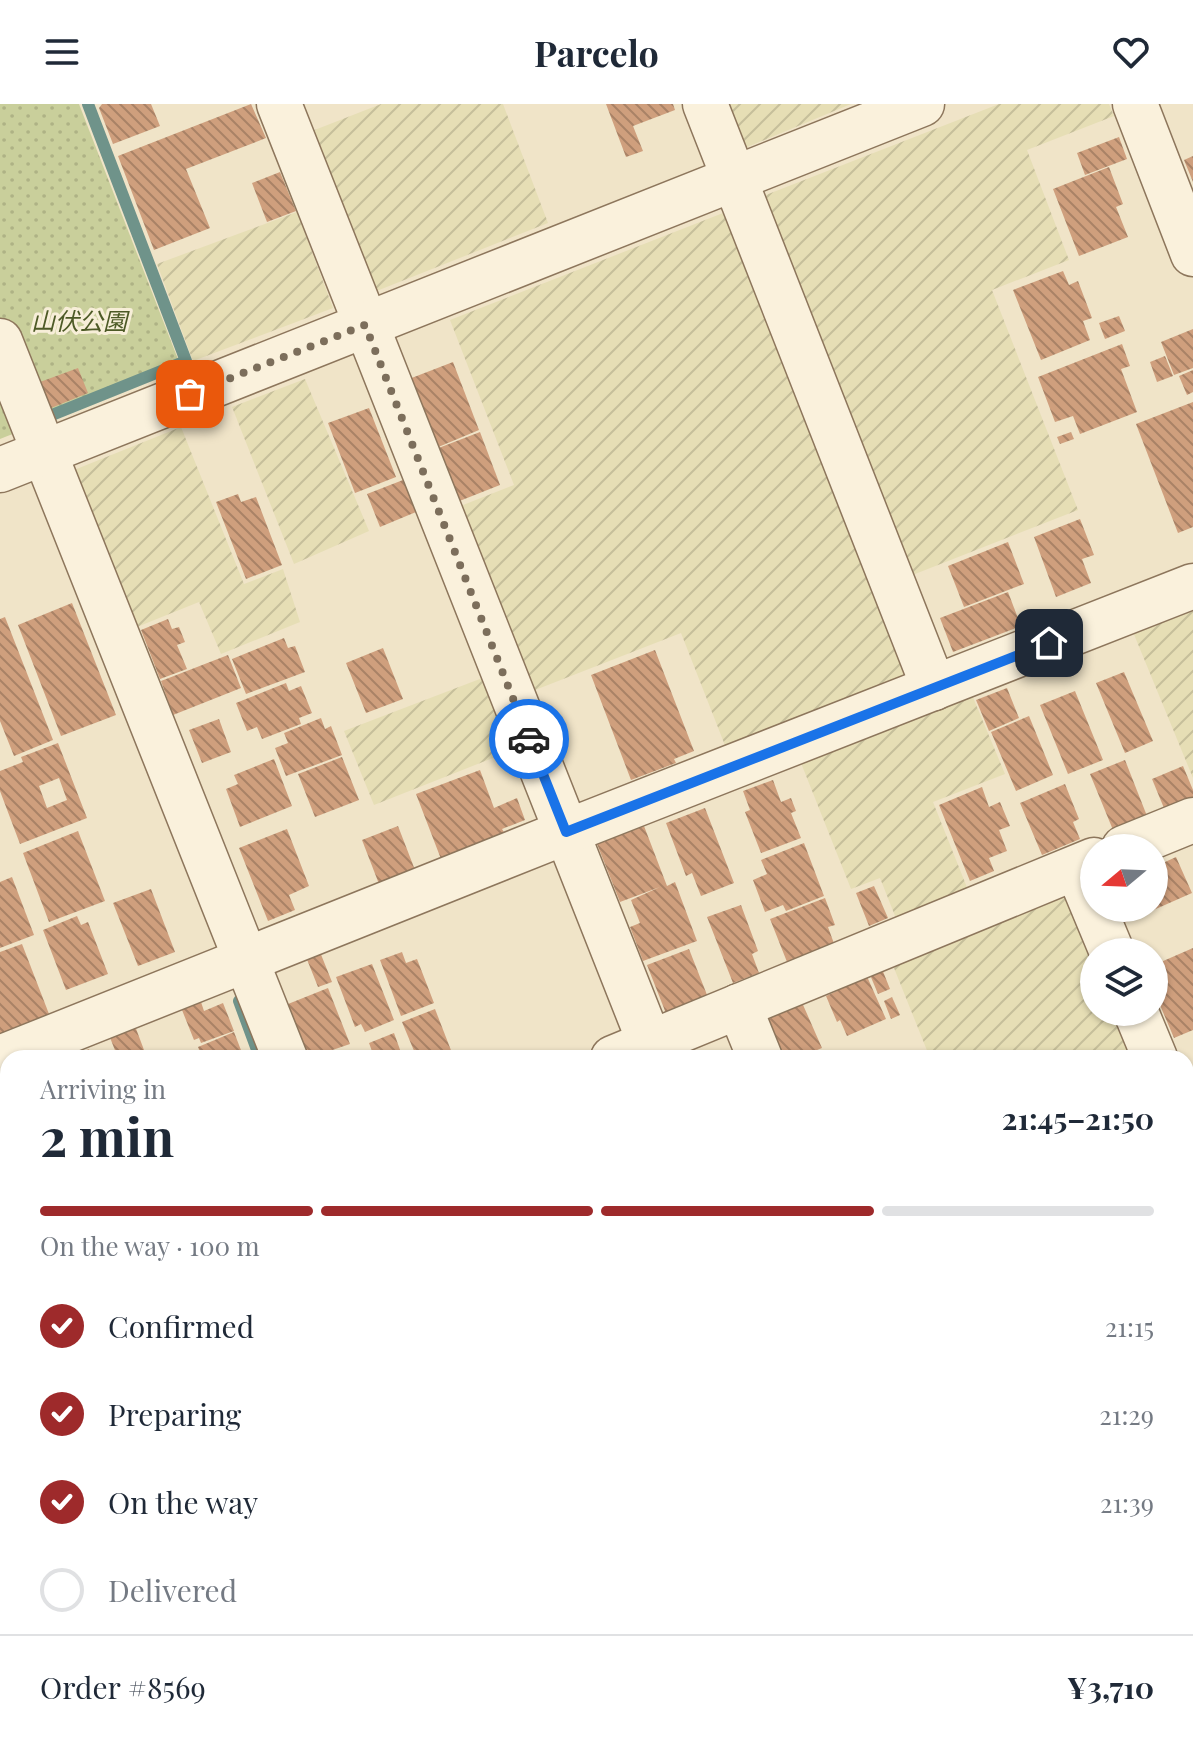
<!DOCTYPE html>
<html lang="en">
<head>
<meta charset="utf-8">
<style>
  body { margin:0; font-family:"Playfair Display","Noto Sans JP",serif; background:#f6f6f7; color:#1f2937; height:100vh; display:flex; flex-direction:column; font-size:30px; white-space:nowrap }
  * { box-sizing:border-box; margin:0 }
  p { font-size:26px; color:#747a83 }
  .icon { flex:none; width:44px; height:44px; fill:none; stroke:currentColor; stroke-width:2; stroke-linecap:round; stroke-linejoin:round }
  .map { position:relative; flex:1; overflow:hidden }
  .drawer { position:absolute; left:0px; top:946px; width:1194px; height:706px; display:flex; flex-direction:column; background:#fff; border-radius:24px 24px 0 0; box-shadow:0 2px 6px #0004 }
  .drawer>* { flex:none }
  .needle { width:52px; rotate:251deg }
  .controls { position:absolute; left:1080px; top:730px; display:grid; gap:16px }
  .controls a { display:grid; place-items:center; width:88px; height:88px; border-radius:50%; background:#fff; box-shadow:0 2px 6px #0004; font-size:40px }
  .pin { position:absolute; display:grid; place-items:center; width:68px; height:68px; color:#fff; margin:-34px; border-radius:16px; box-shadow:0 4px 12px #0006 }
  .courier { position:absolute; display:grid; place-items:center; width:80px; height:80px; margin:-40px; border:6px solid #1a73e8; border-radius:50%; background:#fff; color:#222; box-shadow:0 2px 10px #0007 }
  .overview em { font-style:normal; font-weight:700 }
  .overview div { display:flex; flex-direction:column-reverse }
  .overview { display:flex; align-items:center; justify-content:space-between; height:136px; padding:0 40px }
  h1 { font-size:52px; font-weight:700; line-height:60px }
  .bar { display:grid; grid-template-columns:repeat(4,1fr); gap:12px 8px; align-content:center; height:96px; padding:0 40px }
  .bar i { height:10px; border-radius:6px; background:#e0e1e3 }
  .bar .active { background:#9e2a2b }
  .bar p { grid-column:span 4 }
  .line { display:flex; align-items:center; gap:20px; padding:0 40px; border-top:2px solid #e0e1e3 }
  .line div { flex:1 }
  ol { padding:0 40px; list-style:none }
  li { display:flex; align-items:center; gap:24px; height:88px }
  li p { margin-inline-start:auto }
  li .icon { padding:8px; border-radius:50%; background:#9e2a2b; color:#fff; stroke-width:4 }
  li:last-child { color:#747a83 }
  li i { width:44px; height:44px; border:4px solid #e0e1e3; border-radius:50% }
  header { display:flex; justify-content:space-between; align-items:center; height:104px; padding:0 40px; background:#fff; font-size:36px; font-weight:700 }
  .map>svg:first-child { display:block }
  .farmland { fill:url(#farmland-furrows) }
  .grass { fill:url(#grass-tufts) }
  .park { fill:url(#park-dots) }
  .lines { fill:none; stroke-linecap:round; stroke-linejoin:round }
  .stream { stroke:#6f938a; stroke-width:12 }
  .building { fill:url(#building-back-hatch); fill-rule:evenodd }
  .service-casing { stroke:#8d765c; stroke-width:27 }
  .minor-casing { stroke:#8d765c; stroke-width:47 }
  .tertiary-casing { stroke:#8d765c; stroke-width:47 }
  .service { stroke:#faf1dc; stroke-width:24 }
  .minor { stroke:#faf1dc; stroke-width:44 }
  .tertiary { stroke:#faf1dc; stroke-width:44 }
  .done { stroke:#7c6e5b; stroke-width:8; stroke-dasharray:0 14.4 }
  .route { stroke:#1a73e8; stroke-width:10 }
  .labels { text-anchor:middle; stroke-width:6; stroke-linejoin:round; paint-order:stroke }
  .park-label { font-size:24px; font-style:italic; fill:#4d5a26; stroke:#f7eed8 }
</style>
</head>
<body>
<header><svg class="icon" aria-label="menu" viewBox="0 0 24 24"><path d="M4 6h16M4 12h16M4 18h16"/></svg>Parcelo<svg class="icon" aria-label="heart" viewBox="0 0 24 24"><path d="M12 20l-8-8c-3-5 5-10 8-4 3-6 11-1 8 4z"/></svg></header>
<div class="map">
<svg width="1193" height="1651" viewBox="0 0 1193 1651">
  <defs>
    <pattern id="farmland-furrows" width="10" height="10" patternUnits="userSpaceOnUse" patternTransform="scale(2)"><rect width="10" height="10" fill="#e6deb5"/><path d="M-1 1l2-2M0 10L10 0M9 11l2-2" fill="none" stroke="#c6bf9b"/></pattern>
    <pattern id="grass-tufts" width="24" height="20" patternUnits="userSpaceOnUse" patternTransform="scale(2)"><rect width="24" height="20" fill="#c9cf9b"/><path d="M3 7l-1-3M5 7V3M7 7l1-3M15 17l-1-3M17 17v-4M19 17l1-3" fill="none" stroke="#aeb285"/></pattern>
    <pattern id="park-dots" width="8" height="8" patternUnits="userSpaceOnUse" patternTransform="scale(2)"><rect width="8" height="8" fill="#c9cf9b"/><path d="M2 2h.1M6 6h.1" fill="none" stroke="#aeb285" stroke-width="1.8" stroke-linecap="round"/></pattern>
    <pattern id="building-back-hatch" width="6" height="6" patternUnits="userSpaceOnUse" patternTransform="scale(2)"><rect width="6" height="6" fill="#cf9f7d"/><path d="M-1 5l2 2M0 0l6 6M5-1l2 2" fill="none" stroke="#a98266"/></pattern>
  </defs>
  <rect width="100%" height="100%" fill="#f0e4c8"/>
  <g class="farmland">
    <path d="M381 0H503L548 119 369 190 307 29Z"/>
    <path d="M721 0H851L740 46Z"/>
    <path d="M999 0H1109L1114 12 1027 46 1069 156 992 186 1078 406 910 472 761 93Z"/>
    <path d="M297 108 333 204 193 257 157 160Z"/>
    <path d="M723 109 906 574 726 644 681 529 530 588 458 403 514 381 450 216Z"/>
    <path d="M305 275 369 427 294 460 232 303Z"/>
    <path d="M181 323 244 480 283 465 300 518 221 550 199 498 132 525 69 368Z"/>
    <path d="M1193 503V674L1133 528Z"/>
    <path d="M485 573 513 646 374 701 344 627Z"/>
    <path d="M972 591 1005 670 933 698 972 796 901 827 880 774 851 785 801 659Z"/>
    <path d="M1062 784 1094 848V908H1123L1142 954H930L890 854Z"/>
    <path d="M1187 1221 1193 1235V1460L1186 1463Z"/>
    <path d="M423 1644H629L632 1651H426Z"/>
    <path d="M899 1644H1020L1023 1651H902Z"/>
  </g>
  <path class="grass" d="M8 1450V1644H30L14 1651H0V1454Z"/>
  <path class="park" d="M0 0H79L181 263 0 335Z"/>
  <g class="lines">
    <g class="stream">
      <path d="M52 311 186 257 88 0"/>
      <path d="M239 897 260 954"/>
      <path d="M1186 1639 1193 1636"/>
      <path d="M637 1644 640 1651"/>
      <path d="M1159 1651 1175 1644"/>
    </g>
  </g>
  <g class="building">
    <path d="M102 0H151L160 22 113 40 99 4Z"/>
    <path d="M251 0 266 34 186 65 210 124 154 146 118 52Z"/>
    <path d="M606 0H673L675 6 633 22 643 47 626 53Z"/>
    <path d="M1119 33 1127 55 1085 71 1077 49Z"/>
    <path d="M1193 52V78L1184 56Z"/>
    <path d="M1109 63 1123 100 1116 103 1128 133 1079 152 1053 85Z"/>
    <path d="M280 68 296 107 267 118 252 79Z"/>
    <path d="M1063 167 1069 181 1078 177 1092 214 1083 217 1090 236 1041 256 1013 186Z"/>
    <path d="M1119 212 1125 227 1105 235 1099 219Z"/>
    <path d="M1193 225V264L1174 271 1161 238Z"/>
    <path d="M1122 240 1130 262 1121 265 1137 308 1080 330 1073 312 1055 318 1038 273Z"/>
    <path d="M1165 252 1173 272 1157 278 1150 258Z"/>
    <path d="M453 258 479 326 436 344 409 275Z"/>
    <path d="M78 264 88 289 51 304 40 278Z"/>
    <path d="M1193 266V288L1187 291 1179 272Z"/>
    <path d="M1193 298V423L1178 429 1136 320Z"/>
    <path d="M369 304 396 373 355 389 328 319Z"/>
    <path d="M480 328 500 381 457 398 436 345Z"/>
    <path d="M1071 328 1074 335 1060 340 1057 333Z"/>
    <path d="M403 376 416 408 380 423 367 390Z"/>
    <path d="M238 390 241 398 256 393 282 461 246 475 216 398Z"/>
    <path d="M1080 415 1094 451 1082 455 1091 479 1056 493 1034 433Z"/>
    <path d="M1008 438 1024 480 964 503 948 462Z"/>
    <path d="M1008 488 1021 522 953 548 940 514Z"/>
    <path d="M72 499 116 611 61 632 18 521Z"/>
    <path d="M5 513 53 636 14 652 0 617V515Z"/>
    <path d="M168 515 172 525 179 523 185 538 177 541 187 565 160 575 141 526Z"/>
    <path d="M284 534 288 544 295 542 305 568 246 590 232 555Z"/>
    <path d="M383 544 403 595 366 609 346 559Z"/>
    <path d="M655 546 694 647 674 655 676 659 631 676 591 571Z"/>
    <path d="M228 551 241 584 173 611 161 577Z"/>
    <path d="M1124 568 1153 637 1125 649 1096 579Z"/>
    <path d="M286 579 289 587 301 582 312 609 299 614 301 620 262 635 257 623 247 627 236 599Z"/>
    <path d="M1007 584 1019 614 989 627 976 596Z"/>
    <path d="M1075 587 1103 656 1068 670 1040 601Z"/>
    <path d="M1029 612 1053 671 1016 687 991 628Z"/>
    <path d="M321 614 325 625 331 622 342 651 286 672 275 644 288 639 284 629Z"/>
    <path d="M219 615 231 648 202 659 189 626Z"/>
    <path d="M58 639 87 714 20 740 0 687V667L23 658 21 653ZM59 674 67 696 47 704 39 682Z"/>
    <path d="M342 653 359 696 315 713 298 670Z"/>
    <path d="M274 655 292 702 240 723 226 685 238 680 234 671Z"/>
    <path d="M1125 656 1147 712 1113 726 1090 670Z"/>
    <path d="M1183 662 1193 686V698L1166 709 1152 675Z"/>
    <path d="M480 666 494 704 517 694 525 716 502 725 505 730 441 755 416 690Z"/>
    <path d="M773 676 781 698 791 694 796 707 791 709 801 734 761 749 745 708 750 706 743 687Z"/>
    <path d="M1065 680 1079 715 1073 718 1080 735 1042 751 1020 699Z"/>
    <path d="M982 683 989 703 1000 698 1010 722 999 726 1007 747 989 754 994 767 970 777 939 701Z"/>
    <path d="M705 704 734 779 701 792 692 769 686 772 666 719Z"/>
    <path d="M398 722 415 766 379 780 362 736Z"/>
    <path d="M644 722 667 782 675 778 697 837 643 857 630 823 640 819 631 796 660 783 620 798 597 740Z"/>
    <path d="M287 725 309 782 289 791 295 806 268 817 239 744Z"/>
    <path d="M78 727 105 797 49 818 23 749Z"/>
    <path d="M804 739 824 792 786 807 783 801 765 808 753 776 767 770 761 756Z"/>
    <path d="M1176 753 1192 789 1124 819 1117 804H1154V763Z"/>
    <path d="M12 773 34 831 0 844V778Z"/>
    <path d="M874 782 888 814 869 822 856 789Z"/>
    <path d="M151 785 175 848 138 862 113 799Z"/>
    <path d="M825 794 835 821 828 823 836 845 789 863 770 815Z"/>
    <path d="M741 801 758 847 752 850 759 869 733 879 707 813Z"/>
    <path d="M77 812 81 821 88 818 108 870 66 886 43 826Z"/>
    <path d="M22 840 49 910 0 930V848Z"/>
    <path d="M1193 844V926L1174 934 1154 887 1157 882 1154 874V861Z"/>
    <path d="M689 845 709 896 667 912 647 861Z"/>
    <path d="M320 848 332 878 318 883 306 853Z"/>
    <path d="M402 848 406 859 417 855 434 899 401 912 380 856Z"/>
    <path d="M372 860 394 916 365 928 361 920 355 923 336 873Z"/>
    <path d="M880 860 890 885 878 890 868 866Z"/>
    <path d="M865 868 886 915 847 932 840 916 837 918 826 892 837 887 833 877Z"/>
    <path d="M328 884 350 940 309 954 288 900Z"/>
    <path d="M892 893 900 911 891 915 884 897Z"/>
    <path d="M800 894 822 944 798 954H776L760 918 771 914 769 908Z"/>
    <path d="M201 898 204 907 223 899 234 927 201 939 199 934 194 936 182 906Z"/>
    <path d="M435 905 454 954H417L402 918Z"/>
    <path d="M135 922 147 954H118L109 931Z"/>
    <path d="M234 928 244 954H202L198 943Z"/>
    <path d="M394 929 403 954H362L373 950 369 939Z"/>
    <path d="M89 945 92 954H66Z"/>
    <path d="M1193 1104V1135L1186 1138V1107Z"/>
    <path d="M8 1210V1238L0 1213Z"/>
    <path d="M8 1315V1360L0 1364V1319Z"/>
    <path d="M8 1369V1419L0 1398V1395L3 1394 0 1372Z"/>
    <path d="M1193 1549V1578L1186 1561V1552Z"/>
    <path d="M1186 1595 1193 1612V1624L1186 1627Z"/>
    <path d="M129 1644H182L185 1651H132Z"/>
    <path d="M329 1644H401L404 1651H332Z"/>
    <path d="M642 1644H675L678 1651H645Z"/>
    <path d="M1098 1644H1141L1143 1647 1133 1651H1101Z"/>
  </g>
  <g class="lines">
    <defs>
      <path id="service" d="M50 1651 67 1644"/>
      <g id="minor">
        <path d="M279 0 650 939"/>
        <path d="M705 0 934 584"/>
        <path d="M1135 0 1193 150"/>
        <path d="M0 237 285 954"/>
        <path d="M1124 744 1193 716"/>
        <path d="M1077 764 1112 848"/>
        <path d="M739 902 760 954"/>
        <path d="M1136 908 1155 954"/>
        <path d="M0 954 566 728 1193 482"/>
        <path d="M613 954 1094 756"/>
        <path d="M1186 1028 1193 1045"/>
        <path d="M0 1062 8 1081"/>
        <path d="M0 1441 8 1437"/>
        <path d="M1186 1478 1193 1475"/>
        <path d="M240 1644 243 1651"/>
        <path d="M1037 1644 1040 1651"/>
        <path d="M763 1651 780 1644"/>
      </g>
      <path id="tertiary" d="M0 366 922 0"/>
    </defs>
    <use href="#service" class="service-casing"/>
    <use href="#minor" class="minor-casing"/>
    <use href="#tertiary" class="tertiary-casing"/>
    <use href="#service" class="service"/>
    <use href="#minor" class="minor"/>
    <use href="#tertiary" class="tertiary"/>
  </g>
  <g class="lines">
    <path class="done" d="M190 290 365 221 529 635"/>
    <path class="route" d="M529 635 566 728 1049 539"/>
  </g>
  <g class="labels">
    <g class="park-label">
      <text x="79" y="226">山伏公園</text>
    </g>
  </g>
</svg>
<div class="controls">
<a><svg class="needle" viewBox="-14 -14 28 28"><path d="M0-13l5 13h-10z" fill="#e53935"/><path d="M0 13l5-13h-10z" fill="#747a83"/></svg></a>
<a><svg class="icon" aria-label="layers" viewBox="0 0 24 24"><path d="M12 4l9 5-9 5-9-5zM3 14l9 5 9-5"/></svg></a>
</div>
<div class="pin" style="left:190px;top:290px;background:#ea580c"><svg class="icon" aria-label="bag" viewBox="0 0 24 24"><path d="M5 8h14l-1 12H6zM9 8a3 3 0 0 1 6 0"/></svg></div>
<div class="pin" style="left:1049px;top:539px;background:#1f2937"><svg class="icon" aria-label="home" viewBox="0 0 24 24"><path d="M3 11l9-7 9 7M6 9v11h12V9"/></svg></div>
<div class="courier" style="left:529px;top:635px"><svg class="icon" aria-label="car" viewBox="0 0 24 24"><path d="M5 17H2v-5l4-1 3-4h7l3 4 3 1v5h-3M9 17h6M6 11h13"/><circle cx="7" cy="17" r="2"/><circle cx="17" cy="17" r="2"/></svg></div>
<section class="drawer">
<div class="overview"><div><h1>2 min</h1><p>Arriving in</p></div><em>21:45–21:50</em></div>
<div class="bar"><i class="active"></i><i class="active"></i><i class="active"></i><i></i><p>On the way · 100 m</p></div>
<ol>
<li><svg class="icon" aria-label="check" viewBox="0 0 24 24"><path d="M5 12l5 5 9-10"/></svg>Confirmed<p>21:15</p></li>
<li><svg class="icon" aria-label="check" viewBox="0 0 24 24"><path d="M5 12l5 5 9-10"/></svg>Preparing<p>21:29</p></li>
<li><svg class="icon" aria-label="check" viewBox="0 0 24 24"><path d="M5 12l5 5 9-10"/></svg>On the way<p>21:39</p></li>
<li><i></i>Delivered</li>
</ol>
<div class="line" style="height:104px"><div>Order #8569</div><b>¥3,710</b></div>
</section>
</div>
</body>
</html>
